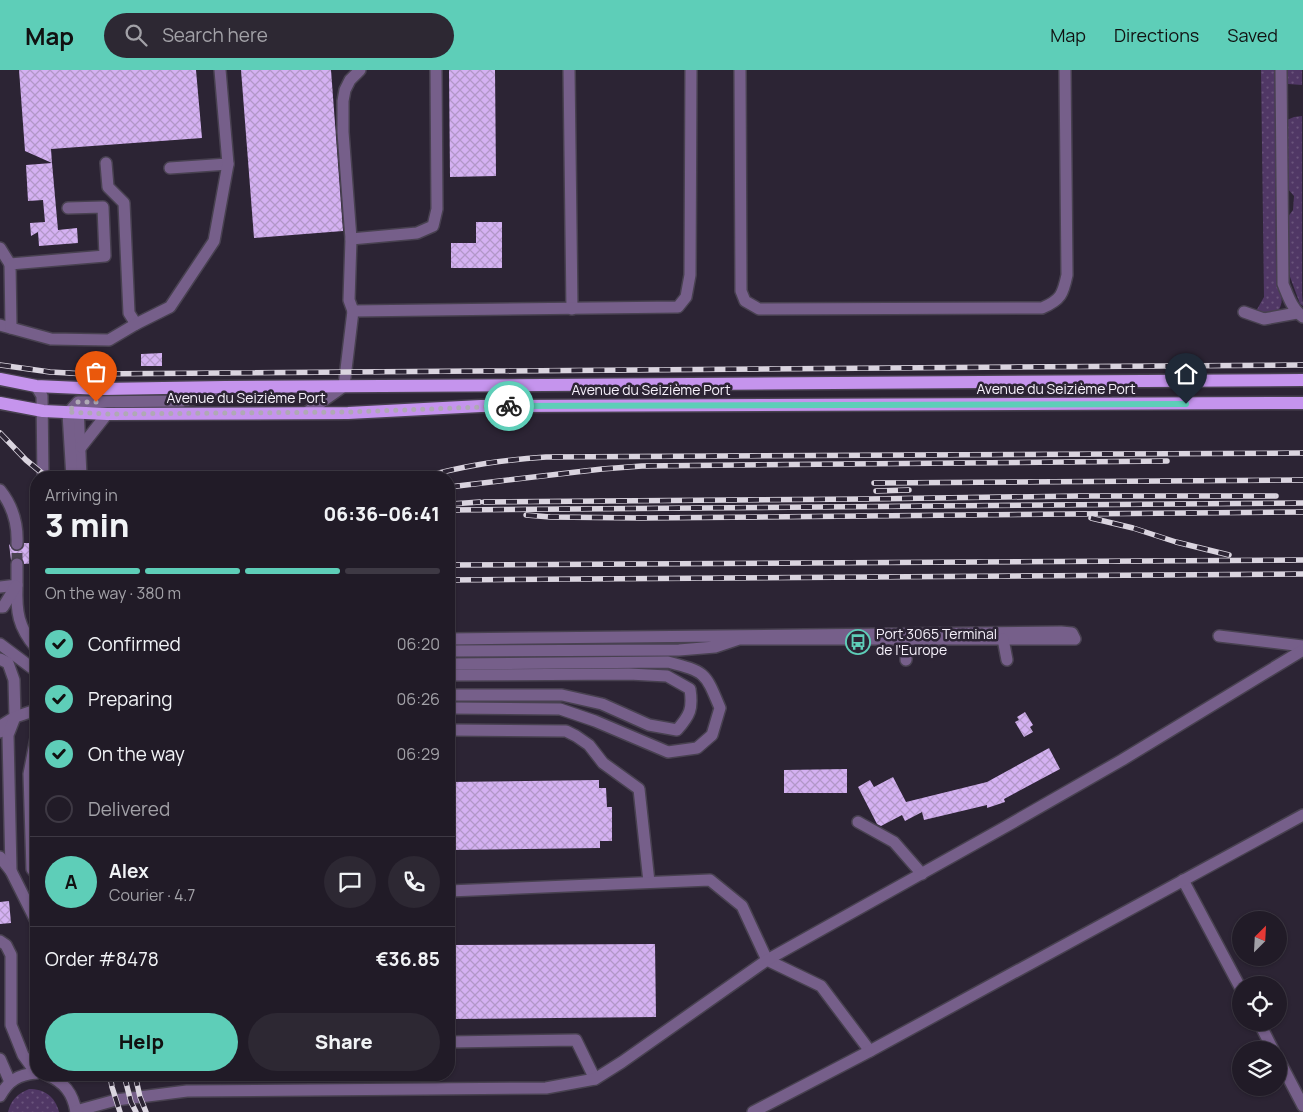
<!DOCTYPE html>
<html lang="en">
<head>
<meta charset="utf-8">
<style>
  body { margin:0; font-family:Manrope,sans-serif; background:#2d2833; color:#f1f3f6; height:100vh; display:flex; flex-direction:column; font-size:19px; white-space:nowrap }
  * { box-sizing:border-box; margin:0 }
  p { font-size:16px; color:#a2a1a7 }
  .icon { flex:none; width:28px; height:28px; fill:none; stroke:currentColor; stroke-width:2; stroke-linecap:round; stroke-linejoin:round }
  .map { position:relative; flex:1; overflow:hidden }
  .details { position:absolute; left:30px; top:401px; width:425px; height:610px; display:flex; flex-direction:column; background:#211b27; border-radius:20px; box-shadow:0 1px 4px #0004,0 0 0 1px #3e3944 }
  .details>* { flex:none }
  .needle { width:32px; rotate:24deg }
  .controls { position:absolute; left:1232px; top:841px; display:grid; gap:10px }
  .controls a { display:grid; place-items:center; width:55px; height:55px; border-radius:50%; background:#211b27; box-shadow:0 1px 4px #0004,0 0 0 1px #3e3944; font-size:25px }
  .pin { position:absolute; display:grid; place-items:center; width:42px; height:42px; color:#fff; margin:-51px -21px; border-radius:50% 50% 50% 0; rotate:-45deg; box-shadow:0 0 5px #0007 }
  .pin .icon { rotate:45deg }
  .courier { position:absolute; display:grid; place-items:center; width:50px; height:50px; margin:-25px; border:4px solid #5eceb8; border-radius:50%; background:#fff; color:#222; box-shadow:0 1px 6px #0007 }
  .summary em { font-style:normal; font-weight:800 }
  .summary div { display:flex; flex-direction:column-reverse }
  .summary { display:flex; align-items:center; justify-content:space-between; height:85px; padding:0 15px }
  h1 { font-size:32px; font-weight:800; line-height:38px }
  .bar { display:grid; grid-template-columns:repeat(4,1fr); gap:8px 5px; align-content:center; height:60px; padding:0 15px }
  .bar i { height:6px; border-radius:4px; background:#3e3944 }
  .bar .active { background:#5eceb8 }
  .bar p { grid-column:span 4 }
  .line { display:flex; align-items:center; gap:12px; padding:0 15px; border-top:1px solid #3e3944 }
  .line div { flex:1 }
  .round { display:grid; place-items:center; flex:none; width:52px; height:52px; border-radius:26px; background:#2d2833 }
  ol { padding:0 15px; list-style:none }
  li { display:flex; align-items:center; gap:15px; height:55px }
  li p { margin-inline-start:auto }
  li .icon { padding:5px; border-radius:50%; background:#5eceb8; color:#111; stroke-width:4 }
  li:last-child { color:#a2a1a7 }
  li i { width:28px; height:28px; border:2px solid #3e3944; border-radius:50% }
  .action { display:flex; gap:10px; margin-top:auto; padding:10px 15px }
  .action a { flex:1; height:58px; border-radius:30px; background:#5eceb8; color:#111; font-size:20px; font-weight:800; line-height:58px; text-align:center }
  .action a+a { background:#2d2833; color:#f1f3f6 }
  header { display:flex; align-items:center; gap:30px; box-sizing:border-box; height:70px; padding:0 25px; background:#5eceb8; color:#111 }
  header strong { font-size:24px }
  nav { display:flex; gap:28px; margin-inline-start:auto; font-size:18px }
  .search { width:350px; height:45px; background:#2d2833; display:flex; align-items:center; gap:12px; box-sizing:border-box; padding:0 18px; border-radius:28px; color:#a2a1a7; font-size:19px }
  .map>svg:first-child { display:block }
  .grass { fill:url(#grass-dots) }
  .building { fill:url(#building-cross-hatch) }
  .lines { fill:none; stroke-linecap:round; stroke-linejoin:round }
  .minor-tunnel { stroke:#4a4352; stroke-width:11; stroke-dasharray:11 5.5; stroke-linecap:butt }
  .minor-casing { stroke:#484150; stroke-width:14 }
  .major-casing { stroke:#484150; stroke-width:15 }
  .minor { stroke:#765f8a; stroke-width:11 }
  .major { stroke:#c594ed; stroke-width:12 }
  .rail-casing { stroke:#dad4df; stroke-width:5.5 }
  .rail { stroke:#2c2434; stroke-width:4; stroke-dasharray:11; stroke-linecap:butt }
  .done { stroke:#afa9b5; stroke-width:5; stroke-dasharray:0 9 }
  .route { stroke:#5eceb8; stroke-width:6 }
  .labels { text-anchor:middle; stroke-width:5; stroke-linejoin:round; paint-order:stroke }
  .street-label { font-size:14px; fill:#f6f1fb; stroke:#2c2434 }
  .poi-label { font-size:14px; fill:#f6f1fb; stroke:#2c2434; text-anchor:start }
</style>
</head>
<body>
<header>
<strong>Map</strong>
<div class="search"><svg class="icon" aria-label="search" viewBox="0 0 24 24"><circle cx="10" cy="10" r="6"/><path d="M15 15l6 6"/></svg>Search here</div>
<nav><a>Map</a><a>Directions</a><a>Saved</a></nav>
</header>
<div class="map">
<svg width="1303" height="1042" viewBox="0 0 1303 1042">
  <defs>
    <pattern id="grass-dots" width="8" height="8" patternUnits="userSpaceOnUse" patternTransform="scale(1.25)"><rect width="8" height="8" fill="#503765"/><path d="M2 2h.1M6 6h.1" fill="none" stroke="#6a547c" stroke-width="1.8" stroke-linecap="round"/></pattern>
    <pattern id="building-cross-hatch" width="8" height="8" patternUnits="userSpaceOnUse" patternTransform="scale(1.25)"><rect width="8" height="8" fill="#d4b1f2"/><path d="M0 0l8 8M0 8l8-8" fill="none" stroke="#b297c8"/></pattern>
  </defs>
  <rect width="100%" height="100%" fill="#2c2434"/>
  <g class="grass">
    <path d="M1261 0H1275L1276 204C1280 217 1287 234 1275 244L1255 243 1264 227Z"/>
    <path d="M1287 0H1302V15L1288 14Z"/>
    <path d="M1302 46V225L1303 236 1300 234 1289 204 1287 148 1293 140 1294 126 1287 118V50L1294 47Z"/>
    <path d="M29 1019C44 1019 55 1026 59 1042H8C11 1030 17 1024 29 1019Z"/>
  </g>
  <g class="building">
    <path d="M19 0H196L202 68 51 79 52 93 25 81Z"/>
    <path d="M241 0H331L343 161 254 168Z"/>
    <path d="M449 0H495L496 106 450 107Z"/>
    <path d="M52 93 58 160 77 158 78 173 39 176 38 162 31 166 30 153 45 152 43 130 28 131 26 95Z"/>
    <path d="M476 152H502V198H451V173H476Z"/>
    <path d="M162 283V296H141V284Z"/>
    <path d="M24 473H36V493L24 494 23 490 17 487 11 490 9 474 13 480 17 481 23 478Z"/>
    <path d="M1025 642 1033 655 1030 657 1033 662 1024 667 1015 652 1019 650 1017 647Z"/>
    <path d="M1049 678 1060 699 1004 729 1005 732 987 738V735L924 750 922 742 905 751 902 745 881 756 877 754 858 717 870 710 874 717 893 707 906 732 987 712Z"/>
    <path d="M847 699V723H784V700Z"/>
    <path d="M599 710V718H606L607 737H612V771H600V778L449 780V712Z"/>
    <path d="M9 831 11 853 0 854V832Z"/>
    <path d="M655 874 656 947 449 949V875Z"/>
  </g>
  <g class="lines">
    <path class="minor-tunnel" d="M17 494V474"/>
    <defs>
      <g id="minor">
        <path d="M569 0 572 239"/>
        <path d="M740 0 741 221 745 231 759 239 1042 238C1061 230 1063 224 1067 205L1065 0"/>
        <path d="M1281 0 1283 214C1288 226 1292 239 1303 247"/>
        <path d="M106 93 108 117 124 133 129 243 136 254"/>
        <path d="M170 98 228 94"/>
        <path d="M351 169 417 163 433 156 437 139 436 0"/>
        <path d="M0 178 10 194"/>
        <path d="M353 241 349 230 351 169 343 62V31L345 20 350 10 360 0"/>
        <path d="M1244 242 1264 249 1297 243"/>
        <path d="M0 255 51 269 109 270 136 254 170 237 214 171 228 94 220 0"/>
        <path d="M11 258 10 194 105 186 103 137 68 138"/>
        <path d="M36 316 42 326 43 408"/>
        <path d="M78 335 81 408"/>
        <path d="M306 343 344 316 353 241 678 237 686 227 690 205 691 0"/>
        <path d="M81 377 107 344"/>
        <path d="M72 408 68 343 78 332 183 331 205 326 223 318"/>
        <path d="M0 420C12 435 18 454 17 474"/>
        <path d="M17 515C16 542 18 557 36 578"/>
        <path d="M0 517 17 515V494"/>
        <path d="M0 537H3L16 516"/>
        <path d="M1219 566 1303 576"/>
        <path d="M449 569 1061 562 1072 563 1075 569H739L715 577 679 580 449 581"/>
        <path d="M1003 569 1007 590"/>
        <path d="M0 574 36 601"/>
        <path d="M0 589 8 593 14 610 15 647 2 655 0 662"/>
        <path d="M906 590 907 570"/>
        <path d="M449 594 668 592C706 602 705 602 720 638L712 665 697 678 668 682 595 651 560 639 449 638"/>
        <path d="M449 605 629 604 667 606 690 619C693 639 690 645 677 660L649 655 602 634 562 625H449"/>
        <path d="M36 640 15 647 8 665 11 801 36 851"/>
        <path d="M449 660 566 661 576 666 589 675 603 693 639 719 649 812"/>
        <path d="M36 668 29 704 32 799 36 804"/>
        <path d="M858 752 894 772 922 804"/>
        <path d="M0 787 11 801"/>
        <path d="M1183 810 1241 919"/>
        <path d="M449 821 710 810 742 836 767 890 821 916 870 981"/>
        <path d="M0 871 6 875 11 885V955L23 985 36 1003"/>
        <path d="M1259 952 1273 980"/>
        <path d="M449 972 576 970 595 1009"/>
        <path d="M0 989 10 1012"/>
        <path d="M1279 990 1303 1036"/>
        <path d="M47 1005C64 1012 73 1023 76 1042"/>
        <path d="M0 1026C9 1010 18 1005 36 1003"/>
        <path d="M76 1041 116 1030 187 1021 546 1018 595 1009 622 992 767 890 1005 757 1122 690 1303 580"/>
        <path d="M753 1042 870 981 1303 745"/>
      </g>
      <g id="major">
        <path d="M0 309 36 316 102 319 225 317 1303 310"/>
        <path d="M0 333 43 341 107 344 348 343 481 336 1303 333"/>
      </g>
    </defs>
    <use href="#minor" class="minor-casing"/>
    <use href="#major" class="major-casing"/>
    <use href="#minor" class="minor"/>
    <use href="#major" class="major"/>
    <defs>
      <g id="rail">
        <path d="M0 295 50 302 87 304 1303 295"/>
        <path d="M0 363 26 390 48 408"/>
        <path d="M422 408C463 395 504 390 546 387L1303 383"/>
        <path d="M874 413 1303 410"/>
        <path d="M449 417 602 399 642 396 1167 391"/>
        <path d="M876 421 909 420"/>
        <path d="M484 432 869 429 1079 426H1276"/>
        <path d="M451 434 480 432"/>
        <path d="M449 440 1303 433"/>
        <path d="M526 445 550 447 641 448 1303 442"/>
        <path d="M1091 448 1133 458 1176 472 1229 485"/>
        <path d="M449 495 1303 490"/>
        <path d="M449 510 1303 504"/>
        <path d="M110 1005 112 1017 120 1042"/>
        <path d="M124 1005 131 1032 136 1042"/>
        <path d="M135 1005 140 1027 146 1042"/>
      </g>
    </defs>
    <use href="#rail" class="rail-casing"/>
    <use href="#rail" class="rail"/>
  </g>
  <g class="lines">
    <path class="done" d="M96 332H78L68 342 107 344 348 342 509 336"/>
    <path class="route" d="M509 336 1186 334"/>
  </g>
  <defs>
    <symbol id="bus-ring" viewBox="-11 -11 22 22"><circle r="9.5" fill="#2c2434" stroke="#5eceb8" stroke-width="1.5"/><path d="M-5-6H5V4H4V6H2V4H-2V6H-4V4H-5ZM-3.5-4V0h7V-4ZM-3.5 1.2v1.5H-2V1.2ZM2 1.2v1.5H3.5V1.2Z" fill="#5eceb8"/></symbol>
  </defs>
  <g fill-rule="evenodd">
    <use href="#bus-ring" x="844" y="558" width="28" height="28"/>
  </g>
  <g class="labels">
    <g class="street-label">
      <text x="1056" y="324">Avenue du Seizième Port</text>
      <text x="651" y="325">Avenue du Seizième Port</text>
      <text x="246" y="333">Avenue du Seizième Port</text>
    </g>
    <g class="poi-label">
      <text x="876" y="569">Port 3065 Terminal<tspan x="876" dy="16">de l'Europe</tspan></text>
    </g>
  </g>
</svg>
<div class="controls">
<a><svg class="needle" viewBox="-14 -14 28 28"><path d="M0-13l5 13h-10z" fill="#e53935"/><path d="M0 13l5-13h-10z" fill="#a2a1a7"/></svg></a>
<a><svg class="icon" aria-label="locate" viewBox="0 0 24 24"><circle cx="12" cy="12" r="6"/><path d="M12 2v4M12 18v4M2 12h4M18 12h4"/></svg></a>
<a><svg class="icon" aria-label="layers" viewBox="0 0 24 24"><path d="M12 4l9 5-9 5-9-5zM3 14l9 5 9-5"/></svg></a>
</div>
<div class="pin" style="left:96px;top:332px;background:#ea580c"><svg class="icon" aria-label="bag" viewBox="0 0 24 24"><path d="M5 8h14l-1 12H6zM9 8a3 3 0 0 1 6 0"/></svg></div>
<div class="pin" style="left:1186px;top:334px;background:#1f2937"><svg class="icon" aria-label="home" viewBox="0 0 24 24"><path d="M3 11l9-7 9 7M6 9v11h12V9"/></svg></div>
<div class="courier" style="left:509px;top:336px"><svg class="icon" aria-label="bike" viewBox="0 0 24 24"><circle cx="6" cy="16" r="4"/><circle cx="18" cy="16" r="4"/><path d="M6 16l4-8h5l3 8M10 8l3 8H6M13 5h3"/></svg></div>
<section class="details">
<div class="summary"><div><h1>3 min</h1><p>Arriving in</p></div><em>06:36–06:41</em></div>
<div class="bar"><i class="active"></i><i class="active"></i><i class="active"></i><i></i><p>On the way · 380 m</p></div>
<ol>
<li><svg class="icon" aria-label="check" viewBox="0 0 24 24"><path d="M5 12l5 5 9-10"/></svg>Confirmed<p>06:20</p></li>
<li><svg class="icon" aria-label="check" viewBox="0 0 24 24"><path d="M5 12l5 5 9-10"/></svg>Preparing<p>06:26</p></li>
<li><svg class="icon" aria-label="check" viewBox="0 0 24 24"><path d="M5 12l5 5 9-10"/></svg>On the way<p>06:29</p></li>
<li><i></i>Delivered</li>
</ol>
<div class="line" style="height:90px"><b class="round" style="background:#5eceb8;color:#111">A</b><div><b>Alex</b><p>Courier · 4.7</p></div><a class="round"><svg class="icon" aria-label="chat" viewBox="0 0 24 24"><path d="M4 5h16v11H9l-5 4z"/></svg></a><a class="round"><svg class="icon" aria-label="phone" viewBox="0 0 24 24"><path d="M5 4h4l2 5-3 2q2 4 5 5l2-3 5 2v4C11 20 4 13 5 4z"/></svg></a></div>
<div class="line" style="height:65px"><div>Order #8478</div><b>€36.85</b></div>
<div class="action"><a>Help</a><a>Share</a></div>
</section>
</div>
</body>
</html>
